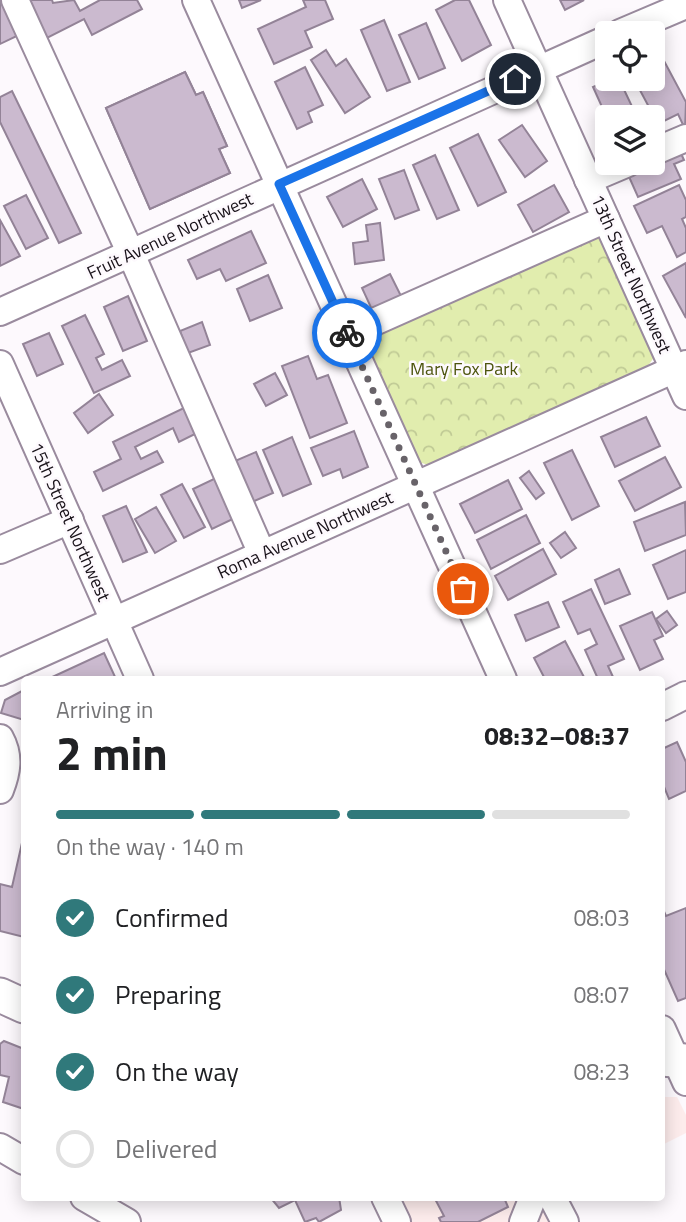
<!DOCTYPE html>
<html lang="en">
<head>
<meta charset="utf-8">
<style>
  body { margin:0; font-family:"Titillium Web",sans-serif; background:#f2f2f2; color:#202124; height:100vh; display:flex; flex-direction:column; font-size:26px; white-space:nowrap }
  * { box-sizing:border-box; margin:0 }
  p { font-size:23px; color:#757577 }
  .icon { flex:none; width:38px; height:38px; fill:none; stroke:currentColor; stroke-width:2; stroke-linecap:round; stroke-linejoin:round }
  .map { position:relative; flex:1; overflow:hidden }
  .side { position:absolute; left:21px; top:676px; width:644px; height:525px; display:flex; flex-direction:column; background:#fff; border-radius:7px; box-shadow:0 4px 18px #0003 }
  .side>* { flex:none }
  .buttons { position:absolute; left:595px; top:21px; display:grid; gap:14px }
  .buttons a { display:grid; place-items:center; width:70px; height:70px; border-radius:7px; background:#fff; box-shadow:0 4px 18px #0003; font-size:35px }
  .pin { position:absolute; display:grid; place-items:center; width:60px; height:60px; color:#fff; margin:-30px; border:4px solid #fff; border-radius:50%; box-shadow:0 2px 7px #0007 }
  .courier { position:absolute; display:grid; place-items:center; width:70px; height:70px; margin:-35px; border:5px solid #1a73e8; border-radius:50%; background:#fff; color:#222; box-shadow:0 2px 9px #0007 }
  .summary em { font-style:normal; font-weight:700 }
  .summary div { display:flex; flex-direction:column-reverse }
  .summary { display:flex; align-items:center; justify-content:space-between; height:119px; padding:0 35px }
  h1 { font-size:46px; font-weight:700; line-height:52px }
  .bar { display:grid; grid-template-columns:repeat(4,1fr); gap:10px 7px; align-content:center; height:84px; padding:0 35px }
  .bar i { height:9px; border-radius:5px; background:#e0e0e0 }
  .bar .current { background:#30797b }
  .bar p { grid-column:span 4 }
  ol { padding:0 35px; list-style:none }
  li { display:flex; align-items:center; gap:21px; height:77px }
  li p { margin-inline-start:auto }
  li .icon { padding:7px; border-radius:50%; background:#30797b; color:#fff; stroke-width:4 }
  li:last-child { color:#757577 }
  li i { width:38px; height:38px; border:4px solid #e0e0e0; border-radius:50% }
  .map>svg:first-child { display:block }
  .commercial { fill:#fdecec }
  .park { fill:url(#park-crowns) }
  .building { fill:#cbbacf; stroke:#938397; stroke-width:2; fill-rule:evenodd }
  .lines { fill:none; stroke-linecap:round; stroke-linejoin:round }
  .minor-casing { stroke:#9a8b9e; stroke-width:30 }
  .major-casing { stroke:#9a8b9e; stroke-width:37 }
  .minor { stroke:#fff; stroke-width:26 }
  .major { stroke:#fff; stroke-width:33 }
  .done { stroke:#686369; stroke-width:7; stroke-dasharray:0 12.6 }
  .route { stroke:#1a73e8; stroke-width:9 }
  .labels { text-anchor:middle; stroke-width:5; stroke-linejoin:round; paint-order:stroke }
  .street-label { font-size:18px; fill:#181219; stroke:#fdf9fd }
  .park-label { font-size:18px; fill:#4d550e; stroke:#fdf9fd }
</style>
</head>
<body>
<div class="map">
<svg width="686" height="1222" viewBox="0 0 686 1222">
  <defs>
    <pattern id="park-crowns" width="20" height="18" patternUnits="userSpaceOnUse" patternTransform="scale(1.75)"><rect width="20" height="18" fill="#e1edae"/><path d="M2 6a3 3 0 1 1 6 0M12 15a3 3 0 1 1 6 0" fill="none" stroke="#c0ca95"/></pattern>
  </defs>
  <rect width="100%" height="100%" fill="#fdf9fd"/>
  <g class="commercial">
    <path d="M662 1097H677L686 1115V1133L662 1145Z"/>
    <path d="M399 1197H567L579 1222H411Z"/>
  </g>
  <path class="park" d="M600 229 655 356 645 370 429 465 418 462 362 331Z"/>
  <g class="building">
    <path d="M0 0H5L21 34 0 44Z"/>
    <path d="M25 0H52L53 3 74 0 80 11 100 0H137L142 9 92 35 84 19 45 39Z"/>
    <path d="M239 0H261L242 8Z"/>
    <path d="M303 0H325L333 19 305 31 312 47 274 64 258 29 306 7Z"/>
    <path d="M455 0H469L491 45 462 61 436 10Z"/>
    <path d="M560 0H584L565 10Z"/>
    <path d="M384 20 410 82 387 91 361 30Z"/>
    <path d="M426 23 445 68 419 79 399 35Z"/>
    <path d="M326 50 336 66 346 59 370 97 345 113 311 60Z"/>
    <path d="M663 59 686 102 685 129 678 114 658 124 634 79H653V65Z"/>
    <path d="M305 67 323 105 308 112 312 122 297 129 275 82Z"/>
    <path d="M185 72 196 95 203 92 227 146 219 149 230 173 150 209 106 108ZM181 100 207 157 188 165 184 156 177 159 181 168 162 177 136 120 155 113 158 121 166 118 162 108Z"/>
    <path d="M185 72 196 95 203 92 227 146 219 149 230 173 150 209 106 108Z"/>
    <path d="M611 79H619L637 117 607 118 593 87Z"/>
    <path d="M12 91 81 233 59 243 0 122V97Z"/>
    <path d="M522 125 547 161 525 177 499 140Z"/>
    <path d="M478 134 506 192 478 206 450 148Z"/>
    <path d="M678 147 684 160 674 164 681 179 638 197 626 170 643 163H653Z"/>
    <path d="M435 155 459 210 437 219 413 165Z"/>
    <path d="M404 170 419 210 395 219 379 179Z"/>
    <path d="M362 179 377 209 343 227 327 197Z"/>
    <path d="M554 185 569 212 533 232 518 205Z"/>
    <path d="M679 185 686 200V217L682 219 686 228V252L677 257 662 226 647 233 634 206Z"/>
    <path d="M26 195 48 238 26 249 4 206Z"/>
    <path d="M0 220 20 256 0 266Z"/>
    <path d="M380 223 384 260 355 264 353 243 368 241 366 225Z"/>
    <path d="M251 231 266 263 226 281 220 269 197 279 188 260Z"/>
    <path d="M686 263V318L663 276Z"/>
    <path d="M390 274 403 300 374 314 362 288Z"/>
    <path d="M268 275 282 308 250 321 237 289Z"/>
    <path d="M128 296 147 341 123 351 104 307Z"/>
    <path d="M85 315 104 354 96 358 102 370 122 360 130 376 94 393 62 326Z"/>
    <path d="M202 322 210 345 188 353 180 331Z"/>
    <path d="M49 333 63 364 37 376 23 344Z"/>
    <path d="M308 356 317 379 328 375 347 423 310 438 282 366Z"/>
    <path d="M275 373 287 395 266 406 254 384Z"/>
    <path d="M99 394 113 415 88 433 74 413Z"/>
    <path d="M188 406 201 431 179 442 173 428 135 447 141 459 157 451 163 462 103 491 94 472 121 459 113 442Z"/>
    <path d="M646 417 660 446 615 467 601 437Z"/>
    <path d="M354 431 368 467 343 478 340 469 323 476 311 448Z"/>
    <path d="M292 437 311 484 283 496 263 450Z"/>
    <path d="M572 450 599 506 572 520 544 463Z"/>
    <path d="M256 452 273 493 252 502 235 461Z"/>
    <path d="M665 457 681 487 635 511 619 481Z"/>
    <path d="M529 471 544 493 536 499 520 478Z"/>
    <path d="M218 477 237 517 212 529 193 489Z"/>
    <path d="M508 480 522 509 475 533 460 504Z"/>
    <path d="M182 484 205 527 184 538 161 495Z"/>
    <path d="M685 502 686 535 645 551 634 522Z"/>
    <path d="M126 506 147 552 123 562 103 516Z"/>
    <path d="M156 507 176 541 155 553 135 519Z"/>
    <path d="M526 515 540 543 491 569 477 540Z"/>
    <path d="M565 532 576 548 561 558 550 543Z"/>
    <path d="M543 549 556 574 508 600 495 576Z"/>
    <path d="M686 550V592L668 599 653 565Z"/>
    <path d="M619 569 630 594 605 604 595 580Z"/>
    <path d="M591 589 624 659 608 666 613 677 610 679H598L585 650 597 644 590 629 578 634 563 602Z"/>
    <path d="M548 602 559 627 526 641 515 615Z"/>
    <path d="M667 611 677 625 666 633 656 619Z"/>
    <path d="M652 612 663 636 654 640 663 659 640 670 620 626Z"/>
    <path d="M565 641 585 679H545L534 658Z"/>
    <path d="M104 653 116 679H48Z"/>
    <path d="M24 690V720L1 713 5 700Z"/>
    <path d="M677 742 686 762V791L669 799 662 782V749Z"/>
    <path d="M24 834V937L0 931V884L12 887Z"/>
    <path d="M662 907 666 916 686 908V998L678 1001 662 965Z"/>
    <path d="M4 1041 24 1049V1109L3 1102 9 1077 0 1075V1044Z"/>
    <path d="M270 1197H339L341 1210 319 1222 316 1218 305 1222 295 1200 279 1208Z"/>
    <path d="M434 1197H511L505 1200 508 1207 478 1222H441L439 1218 444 1216Z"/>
  </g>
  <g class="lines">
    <defs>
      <g id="minor">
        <path d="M15 0 131 254 262 554"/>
        <path d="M196 0 503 679"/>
        <path d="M507 0 686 396"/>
        <path d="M620 33 686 5"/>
        <path d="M653 152 686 138"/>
        <path d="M588 180 628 163"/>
        <path d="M0 312 607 39"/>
        <path d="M347 334 606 219"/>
        <path d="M0 364 140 679"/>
        <path d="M0 550 70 520"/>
        <path d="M0 672 686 364"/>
        <path d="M662 707 686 695"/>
        <path d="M0 738C10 756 7 772 0 790"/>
        <path d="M662 1029 686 1082"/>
        <path d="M0 1147 24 1161"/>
        <path d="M84 1197 127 1222"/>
        <path d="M385 1197 397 1222"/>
        <path d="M552 1197 565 1222"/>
        <path d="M523 1222 533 1197"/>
      </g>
      <g id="major">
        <path d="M0 995 24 1006"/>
        <path d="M662 1059 686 1061"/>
      </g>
    </defs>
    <use href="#minor" class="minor-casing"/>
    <use href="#major" class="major-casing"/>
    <use href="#minor" class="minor"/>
    <use href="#major" class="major"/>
  </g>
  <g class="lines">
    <path class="done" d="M347 333 463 589"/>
    <path class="route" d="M347 333 279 184 515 79"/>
  </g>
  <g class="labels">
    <g class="street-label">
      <text transform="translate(170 236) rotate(-25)" y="6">Fruit Avenue Northwest</text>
      <text transform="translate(631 274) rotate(66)" y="6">13th Street Northwest</text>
      <text transform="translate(70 522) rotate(66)" y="6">15th Street Northwest</text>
      <text transform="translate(305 535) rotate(-24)" y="6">Roma Avenue Northwest</text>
    </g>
    <g class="park-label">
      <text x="464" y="375">Mary Fox Park</text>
    </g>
  </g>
</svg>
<div class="buttons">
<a><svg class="icon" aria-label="locate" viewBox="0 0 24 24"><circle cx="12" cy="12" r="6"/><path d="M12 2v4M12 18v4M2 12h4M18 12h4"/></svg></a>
<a><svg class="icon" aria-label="layers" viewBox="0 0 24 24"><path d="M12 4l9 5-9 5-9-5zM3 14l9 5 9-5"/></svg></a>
</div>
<div class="pin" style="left:463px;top:589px;background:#ea580c"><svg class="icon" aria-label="bag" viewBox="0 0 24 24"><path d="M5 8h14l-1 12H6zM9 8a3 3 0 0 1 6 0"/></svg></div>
<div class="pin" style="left:515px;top:79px;background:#1f2937"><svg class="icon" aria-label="home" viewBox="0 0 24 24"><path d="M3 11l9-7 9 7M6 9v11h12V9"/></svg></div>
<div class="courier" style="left:347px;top:333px"><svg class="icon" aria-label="bike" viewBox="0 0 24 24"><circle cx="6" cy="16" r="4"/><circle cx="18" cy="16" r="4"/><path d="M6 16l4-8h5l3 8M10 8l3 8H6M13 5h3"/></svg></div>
<section class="side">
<div class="summary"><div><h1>2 min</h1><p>Arriving in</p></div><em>08:32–08:37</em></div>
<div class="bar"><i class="current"></i><i class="current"></i><i class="current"></i><i></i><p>On the way · 140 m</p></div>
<ol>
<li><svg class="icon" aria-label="check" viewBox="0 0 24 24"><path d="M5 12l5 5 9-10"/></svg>Confirmed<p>08:03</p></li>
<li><svg class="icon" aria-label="check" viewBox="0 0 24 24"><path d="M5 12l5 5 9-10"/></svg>Preparing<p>08:07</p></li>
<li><svg class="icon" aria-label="check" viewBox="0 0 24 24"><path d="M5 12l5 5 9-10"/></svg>On the way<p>08:23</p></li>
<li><i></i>Delivered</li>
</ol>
</section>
</div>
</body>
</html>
